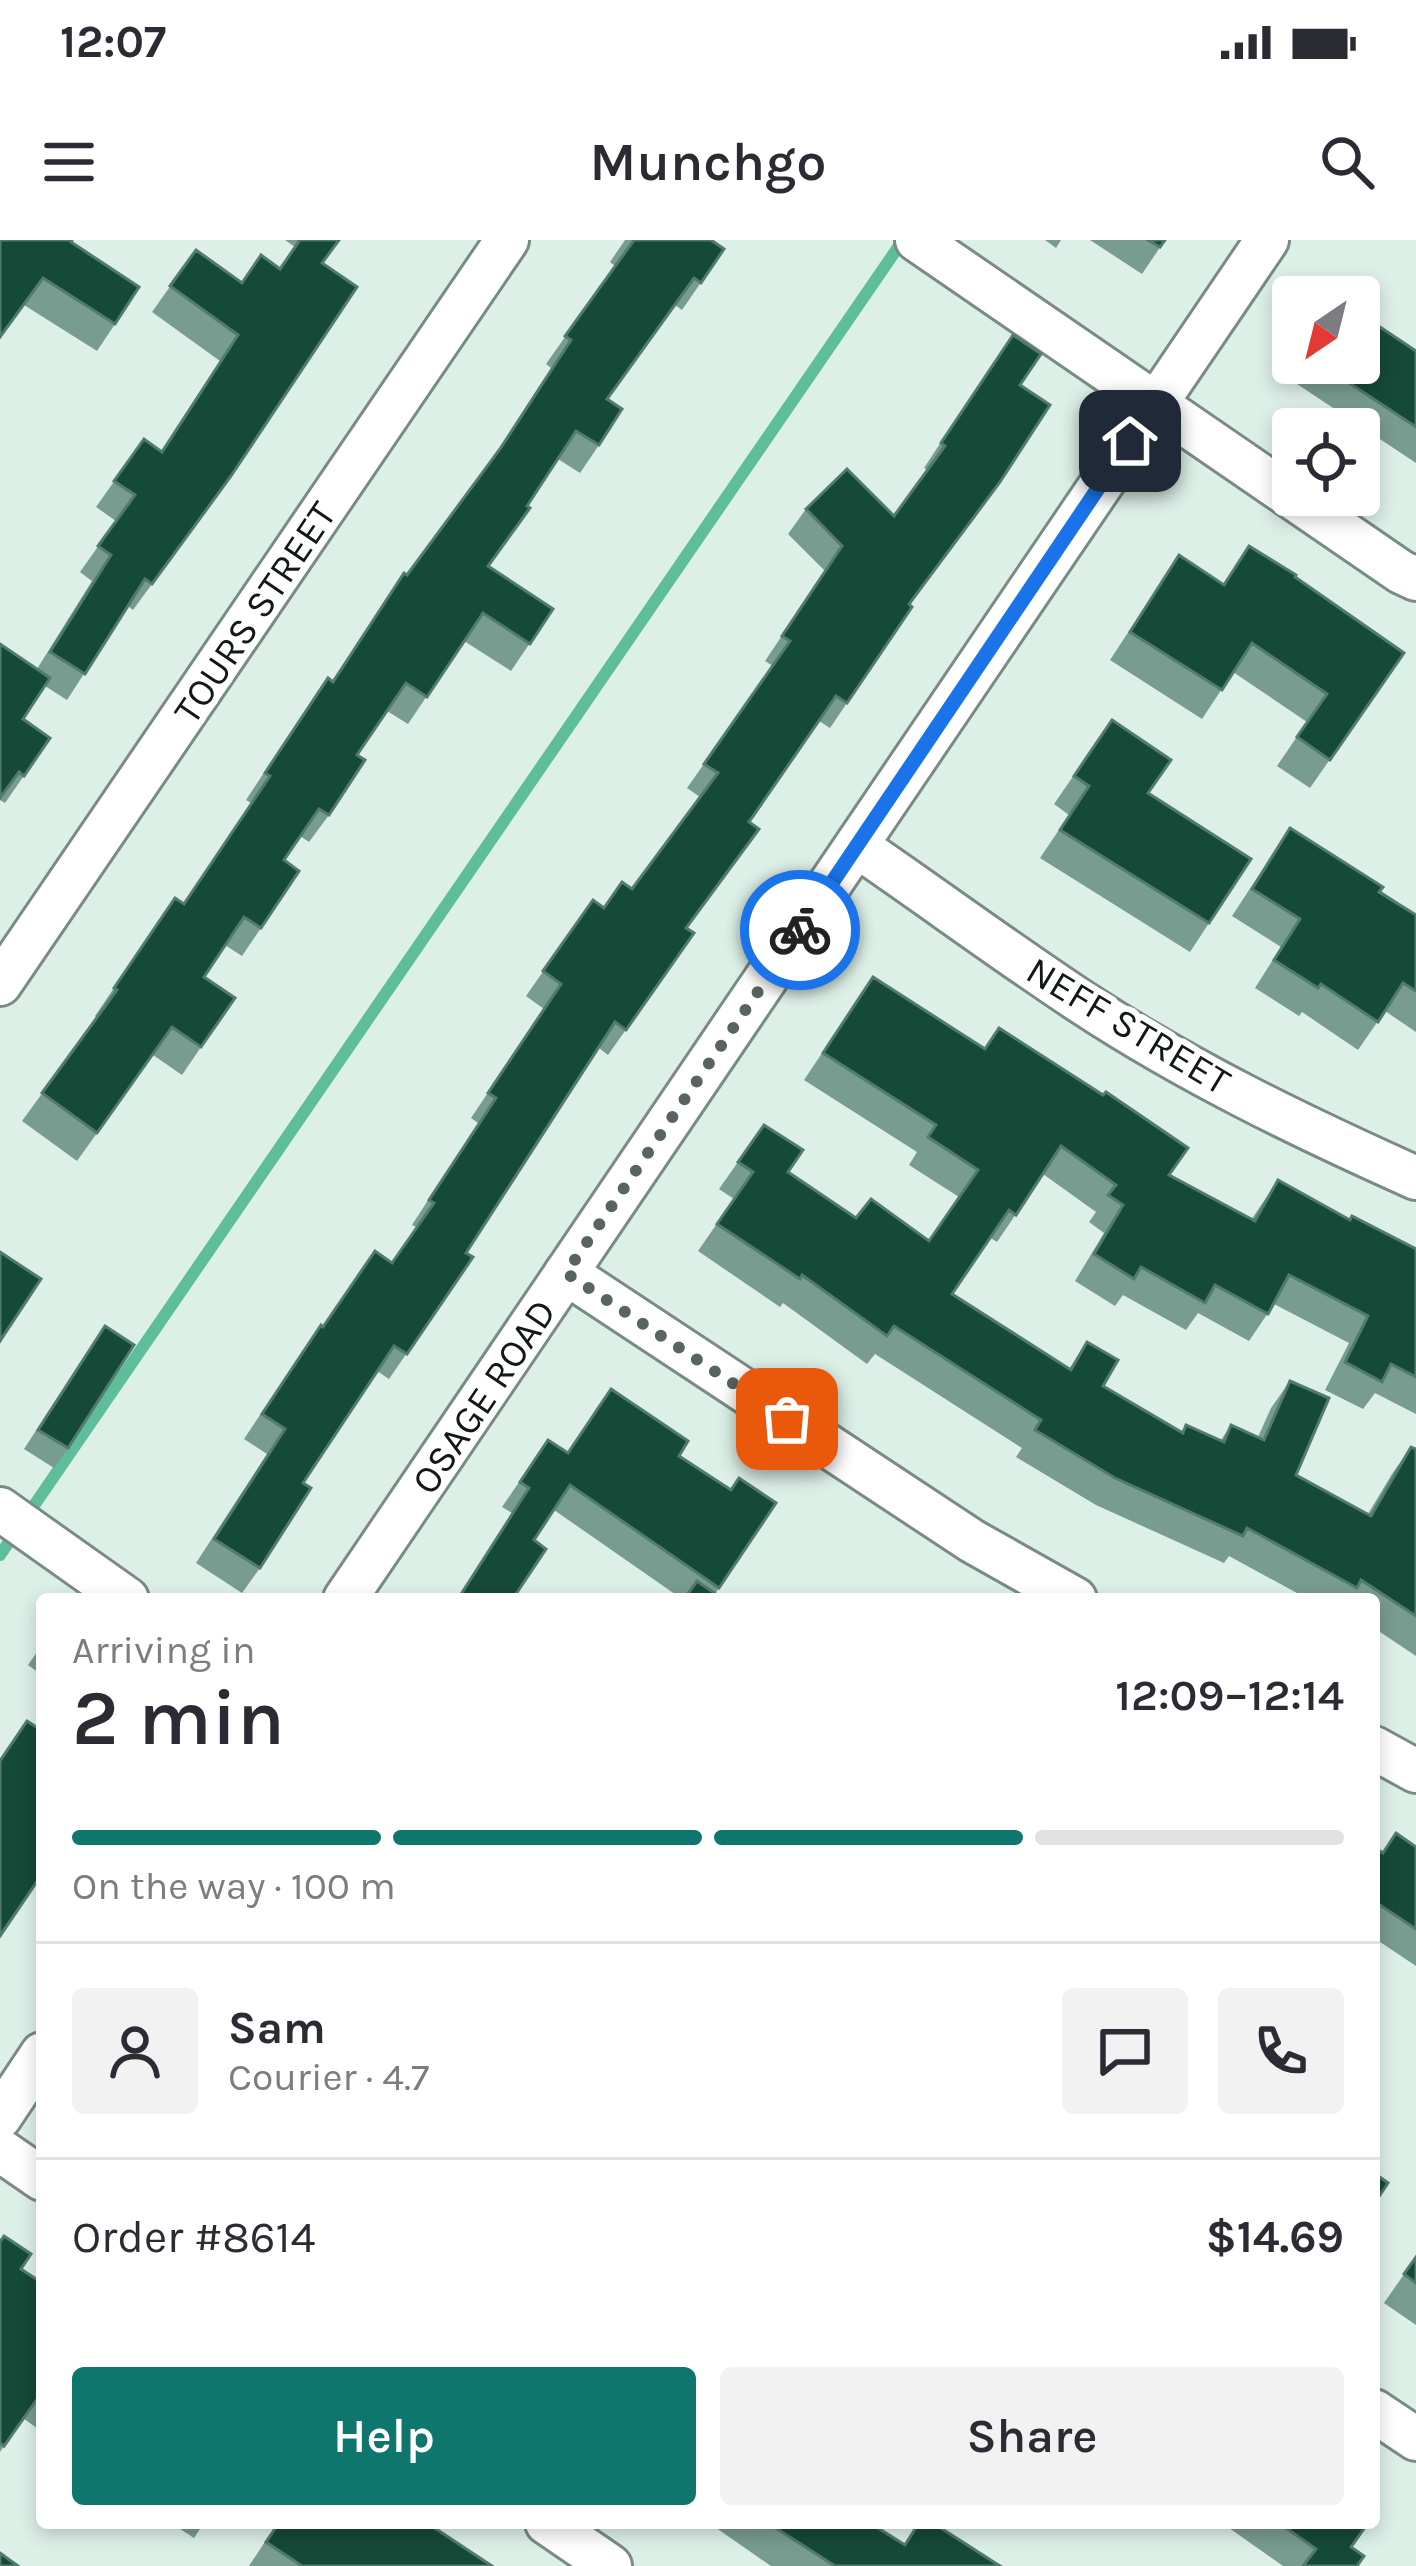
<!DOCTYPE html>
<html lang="en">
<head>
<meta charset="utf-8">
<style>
  body { margin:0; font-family:Karla,sans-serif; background:#f2f2f3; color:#2b2b33; height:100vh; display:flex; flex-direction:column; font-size:45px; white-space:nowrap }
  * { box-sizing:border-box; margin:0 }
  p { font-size:39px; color:#7c7c81 }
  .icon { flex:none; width:66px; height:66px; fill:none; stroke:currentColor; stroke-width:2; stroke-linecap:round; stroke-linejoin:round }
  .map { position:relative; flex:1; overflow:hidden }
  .side { position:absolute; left:36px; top:1353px; width:1344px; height:936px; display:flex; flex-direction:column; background:#fff; border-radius:12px; box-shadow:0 6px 18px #0003 }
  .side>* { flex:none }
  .needle { width:78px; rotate:215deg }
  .tools { position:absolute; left:1272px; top:36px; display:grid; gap:24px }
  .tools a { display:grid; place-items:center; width:108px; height:108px; border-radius:12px; background:#fff; box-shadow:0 6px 18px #0003; font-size:60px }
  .pin { position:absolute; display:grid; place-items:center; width:102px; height:102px; color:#fff; margin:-51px; border-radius:24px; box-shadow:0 6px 18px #0006 }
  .courier { position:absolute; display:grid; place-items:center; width:120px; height:120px; margin:-60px; border:9px solid #1a73e8; border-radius:50%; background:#fff; color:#222; box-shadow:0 3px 15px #0007 }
  .summary em { font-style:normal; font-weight:600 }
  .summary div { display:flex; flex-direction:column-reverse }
  .summary { display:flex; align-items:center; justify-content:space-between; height:204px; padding:0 36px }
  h1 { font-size:78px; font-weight:600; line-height:90px }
  .bar { display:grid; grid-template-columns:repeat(4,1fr); gap:18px 12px; align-content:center; height:144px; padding:0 36px }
  .bar i { height:15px; border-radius:9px; background:#e1e1e2 }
  .bar .current { background:#0f766e }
  .bar p { grid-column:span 4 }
  .line { display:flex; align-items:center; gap:30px; padding:0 36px; border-top:3px solid #e1e1e2 }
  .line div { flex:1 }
  .round { display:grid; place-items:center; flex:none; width:126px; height:126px; border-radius:12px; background:#f2f2f3 }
  .primary-button { display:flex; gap:24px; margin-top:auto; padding:24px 36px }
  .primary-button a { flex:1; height:138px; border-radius:12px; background:#0f766e; color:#fff; font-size:48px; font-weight:600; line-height:138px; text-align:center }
  .primary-button a+a { background:#f2f2f3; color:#2b2b33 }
  .status { display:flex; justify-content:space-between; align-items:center; height:84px; padding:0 60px; background:#fff; direction:ltr }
  .status svg { height:33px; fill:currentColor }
  header { display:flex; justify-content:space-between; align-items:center; height:156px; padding:0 36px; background:#fff; font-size:54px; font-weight:600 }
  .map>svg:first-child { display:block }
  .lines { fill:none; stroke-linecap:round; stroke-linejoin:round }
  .stream { stroke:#5ebd9b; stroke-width:12 }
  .street-casing { stroke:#798b83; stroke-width:48 }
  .street { stroke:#fff; stroke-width:42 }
  .wall { fill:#799c90 }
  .building { fill:#154938; stroke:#517b6d; stroke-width:3 }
  .done { stroke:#59645f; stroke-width:12; stroke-dasharray:0 21.6 }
  .route { stroke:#1a73e8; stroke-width:15 }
  .labels { text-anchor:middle; stroke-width:12; stroke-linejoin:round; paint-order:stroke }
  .street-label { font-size:39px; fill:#121815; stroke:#fff }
</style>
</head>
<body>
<div class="status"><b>12:07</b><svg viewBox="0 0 49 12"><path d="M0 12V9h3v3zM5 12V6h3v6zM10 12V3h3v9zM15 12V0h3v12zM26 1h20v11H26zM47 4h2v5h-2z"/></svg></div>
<header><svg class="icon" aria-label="menu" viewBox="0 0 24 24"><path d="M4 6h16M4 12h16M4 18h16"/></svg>Munchgo<svg class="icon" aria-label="search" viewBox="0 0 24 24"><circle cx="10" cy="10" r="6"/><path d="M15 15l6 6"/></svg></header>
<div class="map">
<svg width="1416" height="2326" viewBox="0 0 1416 2326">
  <rect width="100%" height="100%" fill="#ddf0e8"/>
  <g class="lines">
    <path class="stream" d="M0 1315 903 0"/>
    <defs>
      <g id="street">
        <path d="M917 0 1401 332 1416 339"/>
        <path d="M857 606C933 658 1007 713 1083 763 1188 832 1302 887 1416 938"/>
        <path d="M0 744 507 0"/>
        <path d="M566 1033 972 1301 1075 1359"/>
        <path d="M0 1269 127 1359"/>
        <path d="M345 1359 1267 0"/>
        <path d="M1374 1508 1416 1531"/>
        <path d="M0 1877 42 1814"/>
        <path d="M0 1910 42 1939"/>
        <path d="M1374 2171 1416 2199"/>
        <path d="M547 2283 610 2326"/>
      </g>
    </defs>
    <use href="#street" class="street-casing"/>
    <use href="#street" class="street"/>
  </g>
  <g class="wall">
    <path d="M285 0H339L322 24 212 262 133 370 128 366 67 460 45 446 23 479 50 498 5 563 0 560V404L37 429 92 341 80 332 116 281 96 267 144 199 161 211 220 121 152 72 196 10 242 43 280 29 295 7Z"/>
    <path d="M625 0H711L724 9 682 70 675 65 608 159 599 205 580 233 558 219 489 327 553 369 511 431 464 401 408 484 387 471 357 515 329 575 309 602 300 596 284 620 261 688 242 716 225 705 204 737 201 807 182 835 153 815 77 921 22 881 97 778 95 776 175 658 183 664 251 563 246 560 308 466 332 441 404 333 407 335 489 224 551 128 546 124 615 26 610 22Z"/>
    <path d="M1045 0H1061L1056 8Z"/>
    <path d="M1090 0H1165L1142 34Z"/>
    <path d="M71 2 115 84 97 111 24 65Z"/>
    <path d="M1416 111V223L1288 138 1298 123H1359Z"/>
    <path d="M995 120 1020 145 910 365 912 367 830 488 819 481 749 582 687 688 694 693 608 815 599 808 466 1013 473 1017 389 1139 377 1131 303 1243 260 1328 242 1353 196 1323 267 1214 244 1199 303 1110 323 1087 392 1023 416 987 412 985 478 883 471 878 544 769 526 756 593 660 604 668 632 649 700 557 687 548 773 426 765 421 825 331 788 294 806 269 894 276 928 230 924 228Z"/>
    <path d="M1249 306 1404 413 1310 548 1277 526 1307 482 1233 432 1202 479 1110 420 1179 315 1223 344Z"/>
    <path d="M1112 480 1209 683 1190 712 1040 618 1069 575 1054 564Z"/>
    <path d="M1290 588 1416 675V792L1385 771 1358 810 1302 772 1299 776 1255 748 1281 707 1232 676Z"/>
    <path d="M873 737 1169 935 1251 980 1278 940 1350 980 1416 1009V1174L1375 1153 1363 1169 1325 1150 1349 1103 1274 1064 1249 1101 1198 1073 1186 1090 1123 1055 1115 1066 1075 1041 1104 993 1089 982 1096 972 1043 934 997 1002 991 998 952 1054 1069 1129 1087 1102 1103 1146 1181 1192 1186 1185 1221 1200 1231 1185 1258 1197 1271 1168 1290 1141 1296 1235 1368 1274 1392 1234 1411 1207 1416 1209V1416L1374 1388V1359H1308L1229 1316 1224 1323 1096 1265 1016 1217 1022 1208 875 1114 867 1124 783 1063 780 1067 698 1011 734 959 719 949 764 885 788 932 856 978 929 1001 959 957 909 925 917 912 804 840Z"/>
    <path d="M91 1106 68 1208 54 1228 24 1209Z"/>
    <path d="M548 1200 568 1213 679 1216 731 1250 776 1263 715 1354 723 1359H682L554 1270 534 1300 516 1354 523 1359H457L512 1273 502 1267Z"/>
    <path d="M42 1405V1435L28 1425Z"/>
    <path d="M1374 1607 1382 1612 1416 1607V1726L1374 1698Z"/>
    <path d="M0 2002 21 2029 42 2043V2192L23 2178 0 2212Z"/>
    <path d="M1416 2017V2085L1384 2063Z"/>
    <path d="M171 2283H204L194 2298Z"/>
    <path d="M266 2283H427L492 2326H249L274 2288Z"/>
    <path d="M709 2283H870L904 2304 919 2283 1000 2326H771Z"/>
    <path d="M1222 2283H1368L1351 2307 1357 2326H1283Z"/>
  </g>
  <g class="building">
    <path d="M0 0H72L71 2 139 47 115 84 43 38 0 97Z"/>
    <path d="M300 0H339L322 23 357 47 231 236 152 344 145 339 85 434 50 412 111 315 98 306 135 255 114 241 144 199 162 212 238 95 170 46 196 10 242 43 261 15 280 29Z"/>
    <path d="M634 0H711L724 9 701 43 694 38 607 159 622 169 599 205 576 191 527 266 530 268 488 326 553 369 530 404 483 373 427 457 406 443 357 515 365 520 329 575 319 569 284 620 299 631 261 688 244 677 204 737 235 758 201 807 172 787 97 893 42 853 117 750 114 748 175 658 184 664 270 536 265 533 328 438 333 442 404 333 407 335 500 209 571 100 565 96Z"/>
    <path d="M1148 0H1165L1160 7Z"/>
    <path d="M1359 73 1416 111V187L1319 123H1359Z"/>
    <path d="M1013 95 1041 114 1020 145 1050 165 1000 242 909 364 912 367 847 463 836 456 749 582 759 589 686 688 694 693 626 790 615 782 466 1013 473 1017 407 1114 394 1106 303 1243 311 1248 260 1328 214 1299 285 1189 262 1174 321 1085 323 1087 375 1011 392 1023 434 963 429 960 496 858 488 853 561 744 543 731 593 660 604 668 622 642 632 649 718 533 704 524 790 401 782 396 842 306 806 269 847 229 894 276 945 206 941 203Z"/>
    <path d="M1249 306 1296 335 1295 337 1404 413 1330 520 1297 497 1327 454 1252 403 1222 450 1130 392 1179 315 1224 345Z"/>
    <path d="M0 404 50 438 23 479 50 498 24 536 19 532 0 558Z"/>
    <path d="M1112 480 1171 520 1148 553 1251 619 1209 683 1060 590 1089 546 1074 536Z"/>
    <path d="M1290 588 1383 647 1379 652 1416 675V751L1403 743 1378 782 1321 744 1318 748 1274 720 1300 679 1252 649Z"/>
    <path d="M873 737 985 809 999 788 1103 855 1106 852 1188 908 1169 935 1255 981 1278 940 1350 980 1352 976 1416 1009V1137L1391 1124 1382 1142 1345 1122 1368 1076 1289 1035 1268 1074 1215 1045 1205 1063 1141 1027 1134 1039 1094 1014 1123 965 1108 955 1116 945 1061 906 1016 975 1009 970 952 1054 1071 1130 1087 1102 1118 1120 1103 1146 1183 1193 1186 1185 1224 1202 1231 1185 1264 1200 1290 1141 1329 1158 1296 1235 1371 1276 1411 1207 1416 1209V1376L1361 1340 1357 1348 1247 1288 1243 1296 1115 1238 1035 1190 1041 1180 894 1086 887 1096 802 1035 800 1039 717 984 753 932 738 922 764 885 803 910 788 932 856 978 871 959 929 1001 978 930 928 897 936 885 823 813Z"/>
    <path d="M0 1012 41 1039 0 1101Z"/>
    <path d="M105 1086 134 1105 68 1208 38 1190Z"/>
    <path d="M611 1149 688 1201 679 1216 731 1250 739 1238 776 1263 719 1348 570 1245 534 1300 546 1309 516 1354 523 1359H458L529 1248 520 1242 548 1200 568 1213Z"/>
    <path d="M697 1341 723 1359H684Z"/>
    <path d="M27 1481 42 1491V1634L0 1696V1521Z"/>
    <path d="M1396 1593 1416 1607V1689L1374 1661V1607L1383 1613Z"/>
    <path d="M1374 1933 1388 1943 1374 1964Z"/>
    <path d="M4 1996 31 2014 21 2029 42 2043V2152L4 2206 0 2203V2002Z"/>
    <path d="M1416 2017V2043L1404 2034Z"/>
    <path d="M279 2283H427L492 2326H302L266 2302Z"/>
    <path d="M768 2283H870L905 2305 919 2283H933L1000 2326H835Z"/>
    <path d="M1279 2283H1368L1351 2307 1364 2316 1357 2326H1303L1316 2309Z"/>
    <path d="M0 2313 18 2326H0Z"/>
  </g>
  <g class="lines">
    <path class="done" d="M787 1179 566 1033 800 690"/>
    <path class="route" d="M800 690 1130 201"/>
  </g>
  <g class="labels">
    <g class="street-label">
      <text transform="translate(254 372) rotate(-56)" y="14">TOURS STREET</text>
      <text transform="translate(1129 785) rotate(31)" y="14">NEFF STREET</text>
      <text transform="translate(483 1156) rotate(-56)" y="14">OSAGE ROAD</text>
    </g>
  </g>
</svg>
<div class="tools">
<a><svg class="needle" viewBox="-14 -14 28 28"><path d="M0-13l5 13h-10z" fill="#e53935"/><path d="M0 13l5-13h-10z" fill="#7c7c81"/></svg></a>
<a><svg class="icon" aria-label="locate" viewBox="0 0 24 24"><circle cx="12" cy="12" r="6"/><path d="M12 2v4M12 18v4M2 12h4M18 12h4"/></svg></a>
</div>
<div class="pin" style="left:787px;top:1179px;background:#ea580c"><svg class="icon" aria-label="bag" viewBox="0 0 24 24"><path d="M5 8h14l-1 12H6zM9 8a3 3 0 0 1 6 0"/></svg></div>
<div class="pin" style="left:1130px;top:201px;background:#1f2937"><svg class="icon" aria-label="home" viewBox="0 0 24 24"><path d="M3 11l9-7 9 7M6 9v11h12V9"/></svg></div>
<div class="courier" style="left:800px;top:690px"><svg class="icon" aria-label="bike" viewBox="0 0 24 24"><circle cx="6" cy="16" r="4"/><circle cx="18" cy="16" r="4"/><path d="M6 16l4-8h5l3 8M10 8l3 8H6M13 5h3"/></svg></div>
<section class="side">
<div class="summary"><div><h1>2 min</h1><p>Arriving in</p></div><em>12:09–12:14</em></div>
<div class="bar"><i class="current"></i><i class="current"></i><i class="current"></i><i></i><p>On the way · 100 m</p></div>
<div class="line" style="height:216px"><a class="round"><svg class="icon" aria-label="person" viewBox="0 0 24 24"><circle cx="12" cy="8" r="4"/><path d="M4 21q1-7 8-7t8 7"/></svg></a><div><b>Sam</b><p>Courier · 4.7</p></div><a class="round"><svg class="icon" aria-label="chat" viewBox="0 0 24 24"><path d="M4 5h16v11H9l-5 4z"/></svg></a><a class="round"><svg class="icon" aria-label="phone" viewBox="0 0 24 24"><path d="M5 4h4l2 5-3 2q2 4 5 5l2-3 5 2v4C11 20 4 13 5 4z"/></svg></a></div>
<div class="line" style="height:156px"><div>Order #8614</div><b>$14.69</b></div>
<div class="primary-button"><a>Help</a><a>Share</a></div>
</section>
</div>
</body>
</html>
